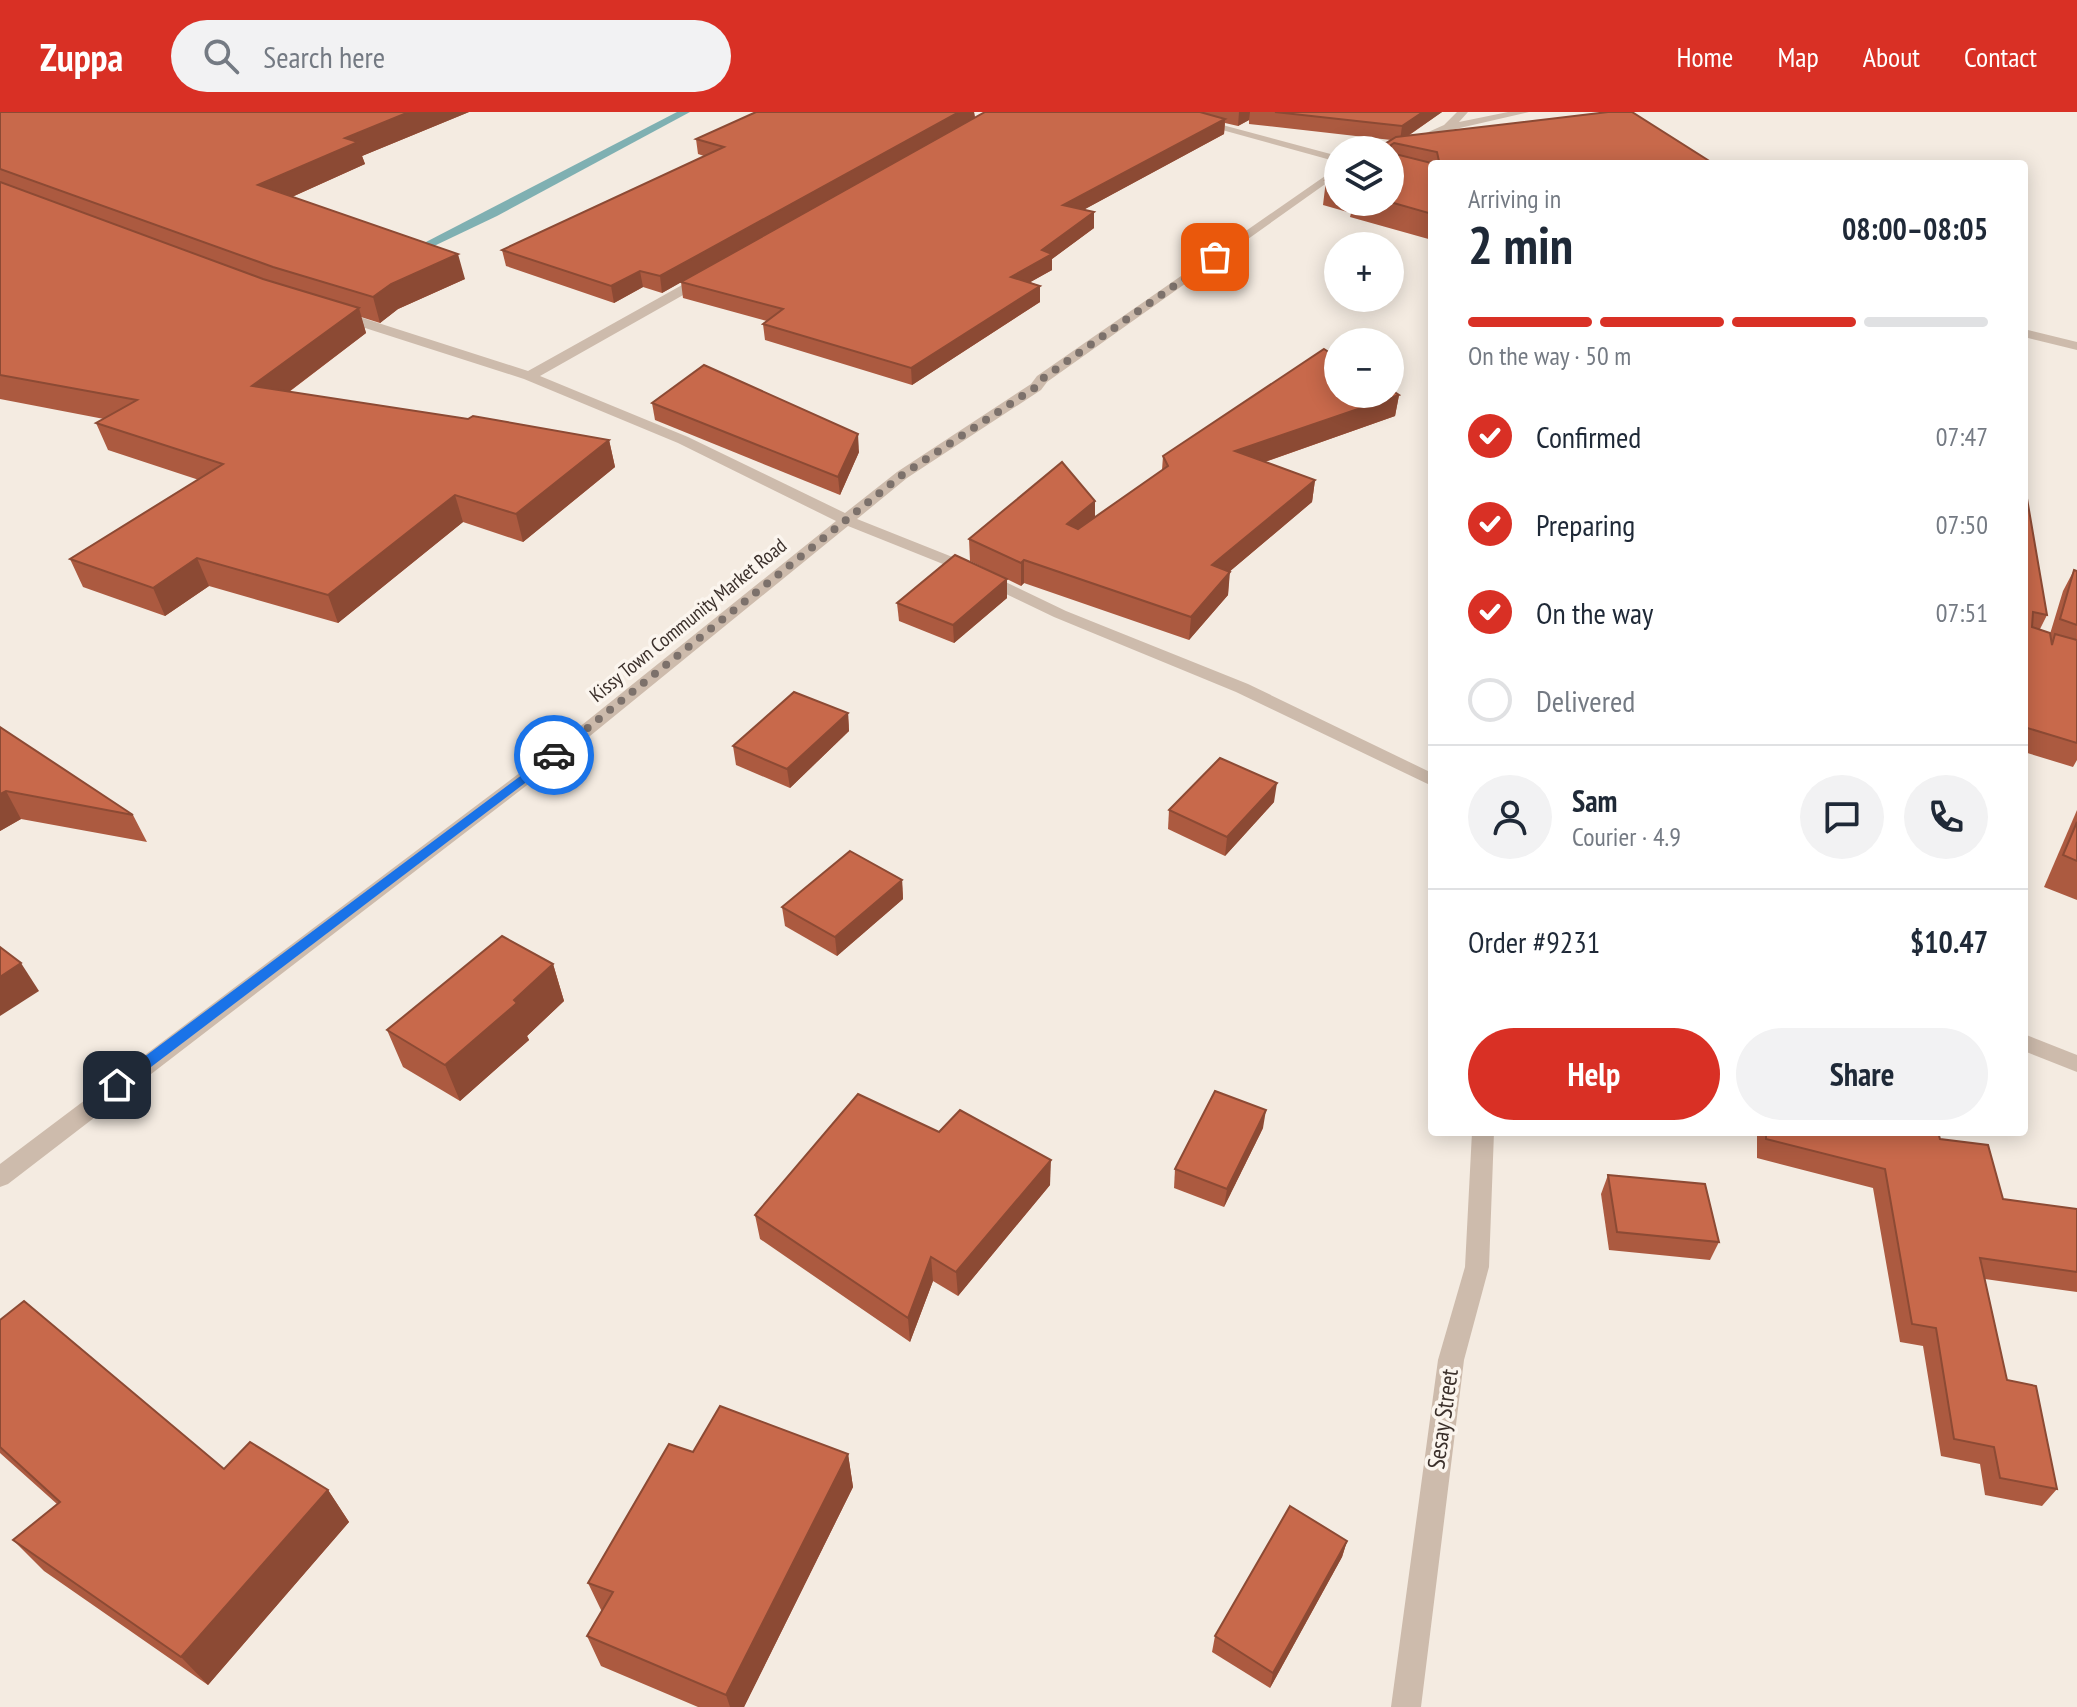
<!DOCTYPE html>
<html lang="en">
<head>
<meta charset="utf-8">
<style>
  body { margin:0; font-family:"PT Sans Narrow",sans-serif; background:#f2f2f3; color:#1f2937; height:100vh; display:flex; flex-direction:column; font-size:30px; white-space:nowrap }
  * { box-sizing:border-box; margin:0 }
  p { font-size:26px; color:#747a83 }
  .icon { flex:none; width:44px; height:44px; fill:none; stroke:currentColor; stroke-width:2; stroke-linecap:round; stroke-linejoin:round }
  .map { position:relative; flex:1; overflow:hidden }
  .panel { position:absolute; left:1428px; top:48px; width:600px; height:976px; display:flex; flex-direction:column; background:#fff; border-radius:8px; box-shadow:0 4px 20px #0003 }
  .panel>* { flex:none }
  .controls { position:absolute; left:1324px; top:24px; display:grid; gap:16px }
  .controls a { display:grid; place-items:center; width:80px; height:80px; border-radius:50%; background:#fff; box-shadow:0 4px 20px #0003; font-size:40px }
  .pin { position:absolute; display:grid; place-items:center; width:68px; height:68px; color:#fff; margin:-34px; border-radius:16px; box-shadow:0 4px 12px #0006 }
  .courier { position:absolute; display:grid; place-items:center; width:80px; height:80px; margin:-40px; border:6px solid #1a73e8; border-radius:50%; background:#fff; color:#222; box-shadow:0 2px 10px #0007 }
  .overview em { font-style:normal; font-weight:700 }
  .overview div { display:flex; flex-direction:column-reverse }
  .overview { display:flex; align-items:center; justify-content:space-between; height:136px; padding:0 40px }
  h1 { font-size:52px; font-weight:700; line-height:60px }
  .bar { display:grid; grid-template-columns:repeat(4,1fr); gap:12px 8px; align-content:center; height:96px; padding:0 40px }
  .bar i { height:10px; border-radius:6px; background:#e0e1e3 }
  .bar .active { background:#d93025 }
  .bar p { grid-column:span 4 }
  .line { display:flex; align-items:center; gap:20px; padding:0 40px; border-top:2px solid #e0e1e3 }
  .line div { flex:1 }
  .round { display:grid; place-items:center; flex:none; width:84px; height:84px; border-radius:42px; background:#f2f2f3 }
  ol { padding:0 40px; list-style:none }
  li { display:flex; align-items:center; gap:24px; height:88px }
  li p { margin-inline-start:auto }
  li .icon { padding:8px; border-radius:50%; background:#d93025; color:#fff; stroke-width:4 }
  li:last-child { color:#747a83 }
  li i { width:44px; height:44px; border:4px solid #e0e1e3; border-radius:50% }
  .primary-button { display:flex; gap:16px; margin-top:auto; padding:16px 40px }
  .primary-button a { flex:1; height:92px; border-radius:48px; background:#d93025; color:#fff; font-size:32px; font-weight:700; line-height:92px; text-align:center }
  .primary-button a+a { background:#f2f2f3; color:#1f2937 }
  header { display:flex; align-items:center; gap:48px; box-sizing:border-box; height:112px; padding:0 40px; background:#d93025; color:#fff }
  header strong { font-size:38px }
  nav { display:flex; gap:44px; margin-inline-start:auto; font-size:28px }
  .search { width:560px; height:72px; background:#f2f2f3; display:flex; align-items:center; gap:20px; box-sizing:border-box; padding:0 28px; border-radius:44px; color:#747a83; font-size:30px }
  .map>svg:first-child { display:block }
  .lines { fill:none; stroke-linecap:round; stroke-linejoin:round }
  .stream { fill:#7fb0b2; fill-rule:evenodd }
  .minor { fill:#cdbbac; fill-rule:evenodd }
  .wall { fill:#ac5a40 }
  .shaded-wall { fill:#8c4a34 }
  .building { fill:#c8694b; stroke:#8c4a34; stroke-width:2; fill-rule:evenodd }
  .route { fill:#1a73e8 }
  .done { stroke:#7c716b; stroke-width:8; stroke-dasharray:0 14.4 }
  .labels { text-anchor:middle; stroke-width:7; stroke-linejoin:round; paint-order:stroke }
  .street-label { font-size:20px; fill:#3b302b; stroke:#fbf5ee }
  .near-street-label { font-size:24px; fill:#3b302b; stroke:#fbf5ee }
</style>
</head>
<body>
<header>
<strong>Zuppa</strong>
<div class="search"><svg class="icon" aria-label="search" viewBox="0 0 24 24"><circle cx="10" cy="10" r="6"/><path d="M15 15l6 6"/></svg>Search here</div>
<nav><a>Home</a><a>Map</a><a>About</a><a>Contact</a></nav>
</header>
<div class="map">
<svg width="2077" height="1595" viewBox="0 0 2077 1595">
  <rect width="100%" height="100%" fill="#f4ebe1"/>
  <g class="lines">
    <path class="stream" d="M677 0H690L497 104 434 134 424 131Z"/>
    <g class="minor">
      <path d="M1157 0H1174L1338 44V50Z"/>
      <path d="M1457 0H1468L1459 10 1508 0H1529L1451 18 1390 44 1388 38 1444 13Z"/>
      <path d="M1338 55V63L1047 270 1041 278 907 366 857 407 960 448 1066 499 1248 572 1432 661V674L1236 580 1054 505 948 454 848 414 574 637 8 1072 0 1075V1052L562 629 836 409 678 331 524 267 334 206V200H344L528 259 700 163H708V169L540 264 688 325 845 401 897 360 1031 272 1037 264Z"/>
      <path d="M2024 217 2077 230V238L2024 225Z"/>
      <path d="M2024 922 2077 943V960L2024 939Z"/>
      <path d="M1472 1020H1494L1489 1155 1464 1248 1421 1595H1391L1438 1248 1465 1155Z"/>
    </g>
  </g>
  <g class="wall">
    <path d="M0 0H469L362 44 365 52 292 85 465 167 398 197 380 211 361 205 366 221 289 280 609 328 615 355 523 430 463 410 338 511 209 474 165 504 83 475 70 447 199 368 108 338 96 311 104 307 0 287Z"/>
    <path d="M756 0H974L975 6 985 0H1442L1408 24 1714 52H1432V128L1350 105 1351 101 1323 93 1326 68 1338 61V90H1390L1391 28 1249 12V8L1238 14 1225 11 1224 22 1083 98 1094 100V116L1052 147V158L1030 170 1040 174V190L912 273 765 228 763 212 767 209 683 186 681 170 662 181 643 175 614 191 506 154 502 138 704 44 698 42 696 27Z"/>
    <path d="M1399 283 1395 304 1265 350 1315 368 1312 390 1229 460 1228 483 1189 528 1024 471 1021 474 970 449 969 427 1095 389V405L1162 358 1163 344Z"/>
    <path d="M652 291 859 340 840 383 655 308Z"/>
    <path d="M2024 369 2047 503 2040 517 2050 522 2063 479 2074 458 2077 459V648L2073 655 2024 640Z"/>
    <path d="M1007 467V486L954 531 899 509 897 491Z"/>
    <path d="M848 601 849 619 790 676 736 653 733 634Z"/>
    <path d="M0 615 133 703 147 730 21 707 0 719Z"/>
    <path d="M1274 690 1225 744 1168 717 1169 698Z"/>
    <path d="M2077 698V788L2044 775Z"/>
    <path d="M902 768 903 787 837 844 785 814 782 795Z"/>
    <path d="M553 852 564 889 527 924 529 928 460 989 403 955 387 918Z"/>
    <path d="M1263 1016 1224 1095 1174 1076 1175 1057Z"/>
    <path d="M1757 1020H1938L1940 1027 2003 1087 2077 1097V1180L1985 1167 2007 1268 2057 1377 2042 1394 1985 1383 1980 1352 1941 1344 1923 1234 1900 1230 1873 1076 1757 1046Z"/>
    <path d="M1608 1063 1719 1130 1710 1148 1609 1138 1601 1082Z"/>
    <path d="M1050 1073 958 1184 933 1169 910 1230 760 1127 755 1103Z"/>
    <path d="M0 1208 224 1357 328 1378 349 1410 208 1573 44 1459 13 1428 57 1392 0 1341Z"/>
    <path d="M693 1340 848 1342 853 1375 744 1595H698L601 1554 587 1524 602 1500 588 1471Z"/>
    <path d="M1347 1429 1342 1445 1270 1576 1212 1540 1215 1524Z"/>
  </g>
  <g class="shaded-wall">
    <path d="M409 0H469L362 44 365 52 265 97 258 73 345 26Z"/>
    <path d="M959 0H974L975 6 662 181 660 164Z"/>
    <path d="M1239 0H1250L1249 8 1238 14Z"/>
    <path d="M1423 0H1442L1400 29 1402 14Z"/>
    <path d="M1225 7 1224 22 1063 109V93Z"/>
    <path d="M1094 100V116L1052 147V158L1011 181V165L1042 138Z"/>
    <path d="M458 142 465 167 398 197 380 211 373 185 391 172Z"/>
    <path d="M640 159 643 175 614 191 611 174Z"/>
    <path d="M1040 174V190L912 273 911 256Z"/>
    <path d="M359 196 366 221 262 300 252 274Z"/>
    <path d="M1399 283 1395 304 1233 361 1235 339Z"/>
    <path d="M858 322 859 340 840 383 838 365Z"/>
    <path d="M609 328 615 355 523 430 516 402Z"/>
    <path d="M1315 368 1312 390 1210 476 1212 453Z"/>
    <path d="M455 383 463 410 338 511 328 483Z"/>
    <path d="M1095 389V411L1067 435V412Z"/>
    <path d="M197 446 209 474 165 504 153 476Z"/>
    <path d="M1024 448V471L1021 474V451Z"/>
    <path d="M1230 460 1228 483 1189 528 1191 505Z"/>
    <path d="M1007 467V486L954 531 953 513Z"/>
    <path d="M848 601 849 619 790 676 787 657Z"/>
    <path d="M1277 671 1274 690 1225 744 1227 725Z"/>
    <path d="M6 679 21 707 0 719V682Z"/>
    <path d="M902 768 903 787 837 844 835 825Z"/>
    <path d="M21 851 39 879 0 904V865Z"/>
    <path d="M553 852 564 889 527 924 529 928 460 989 445 953Z"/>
    <path d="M1266 998 1263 1016 1224 1095 1227 1077Z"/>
    <path d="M1051 1048 1050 1073 958 1184 956 1160Z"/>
    <path d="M931 1145 933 1169 910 1230 908 1206Z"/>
    <path d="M848 1342 853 1375 744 1595H730L726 1583Z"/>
    <path d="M328 1378 349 1410 208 1573 181 1545Z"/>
    <path d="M1347 1429 1342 1445 1270 1576 1273 1561Z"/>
  </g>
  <g class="building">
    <path d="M0 0H409L345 26 358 30 258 73 458 142 391 172 373 185 273 155 0 57Z"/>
    <path d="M756 0H959L660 164 640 159 611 174 502 138 724 35 696 27Z"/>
    <path d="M985 0H1200L1225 7 1063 93 1094 100 1042 138 1052 142 1011 165 1040 174 911 256 763 212 783 197 681 170Z"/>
    <path d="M1275 0H1423L1402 14Z"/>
    <path d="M1608 0H1632L1714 52H1432V102L1390 90V38H1375L1396 25ZM1394 31 1437 40 1439 49 1435 52 1391 41V33Z"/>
    <path d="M1338 61V71L1326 68Z"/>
    <path d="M0 70 263 167 359 196 252 274 468 307 473 304 609 328 516 402 455 383 328 483 197 446 153 476 70 447 223 352 96 311 137 288 0 263Z"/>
    <path d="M1324 237 1338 246V282H1390V277L1399 283 1235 339 1315 368 1212 453 1230 460 1191 505 1024 448 1021 451 969 427 1062 350 1095 389 1067 412 1078 417 1168 354 1163 344Z"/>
    <path d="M704 253 858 322 838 365 652 291Z"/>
    <path d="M2024 369 2047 503 2033 500 2032 515 2050 521 2052 533 2055 522 2077 528V631L2024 615Z"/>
    <path d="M955 443 1007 467 953 513 897 491Z"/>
    <path d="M2074 458 2077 459V513L2060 507Z"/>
    <path d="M794 580 848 601 787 657 733 634Z"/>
    <path d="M0 615 133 703 6 679 0 682Z"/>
    <path d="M1220 646 1277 671 1227 725 1169 698Z"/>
    <path d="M2077 710V749L2063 743Z"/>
    <path d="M850 739 902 768 835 825 782 795Z"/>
    <path d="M502 824 553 852 514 888 517 891 445 953 387 918Z"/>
    <path d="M0 835 21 851 0 865Z"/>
    <path d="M1215 979 1266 998 1227 1077 1175 1057Z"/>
    <path d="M858 982 939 1020 960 998 1051 1048 956 1160 931 1145 908 1206 755 1103Z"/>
    <path d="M1766 1020H1938L1940 1027 1988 1033 2003 1087 2077 1097V1160L1980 1146 2007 1268 2036 1274 2057 1377 2000 1366 1994 1335 1954 1327 1936 1216 1912 1212 1885 1057 1766 1027Z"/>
    <path d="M1608 1063 1705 1072 1719 1130 1617 1120Z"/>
    <path d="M24 1189 224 1357 250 1330 328 1378 181 1545 13 1428 60 1390 0 1335V1208Z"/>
    <path d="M720 1294 848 1342 726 1583 587 1524 613 1480 588 1471 669 1332 693 1340Z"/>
    <path d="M1290 1394 1347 1429 1273 1561 1215 1524Z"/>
  </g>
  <path class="route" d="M554 639 560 643 558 646 122 977H112V969Z"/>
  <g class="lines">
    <path class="done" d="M554 643 902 363 1036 275 1042 267 1215 145"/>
  </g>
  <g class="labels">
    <g class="street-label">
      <text transform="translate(688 508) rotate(-39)" y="7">Kissy Town Community Market Road</text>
    </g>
    <g class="near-street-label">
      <text transform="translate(1443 1307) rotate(-82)" y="8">Sesay Street</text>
    </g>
  </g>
</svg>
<div class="controls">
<a><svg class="icon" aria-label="layers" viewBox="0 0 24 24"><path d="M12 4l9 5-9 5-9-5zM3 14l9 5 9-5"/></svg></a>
<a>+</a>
<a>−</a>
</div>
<div class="pin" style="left:1215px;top:145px;background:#ea580c"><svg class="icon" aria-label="bag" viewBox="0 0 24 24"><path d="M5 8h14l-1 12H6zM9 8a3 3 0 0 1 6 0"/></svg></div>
<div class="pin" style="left:117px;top:973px;background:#1f2937"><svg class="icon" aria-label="home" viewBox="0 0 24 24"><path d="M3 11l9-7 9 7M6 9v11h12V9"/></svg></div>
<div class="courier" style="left:554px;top:643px"><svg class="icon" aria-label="car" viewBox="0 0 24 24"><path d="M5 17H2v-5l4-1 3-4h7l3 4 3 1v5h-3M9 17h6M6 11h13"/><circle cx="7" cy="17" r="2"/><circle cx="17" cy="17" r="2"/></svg></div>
<section class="panel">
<div class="overview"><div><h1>2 min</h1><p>Arriving in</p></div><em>08:00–08:05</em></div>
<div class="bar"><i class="active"></i><i class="active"></i><i class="active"></i><i></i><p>On the way · 50 m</p></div>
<ol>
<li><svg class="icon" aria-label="check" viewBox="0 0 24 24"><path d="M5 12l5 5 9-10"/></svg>Confirmed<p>07:47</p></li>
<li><svg class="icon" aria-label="check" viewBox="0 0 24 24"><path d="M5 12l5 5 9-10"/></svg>Preparing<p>07:50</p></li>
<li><svg class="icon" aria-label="check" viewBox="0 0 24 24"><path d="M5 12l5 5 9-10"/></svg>On the way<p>07:51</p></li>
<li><i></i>Delivered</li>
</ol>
<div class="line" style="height:144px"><a class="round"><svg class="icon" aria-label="person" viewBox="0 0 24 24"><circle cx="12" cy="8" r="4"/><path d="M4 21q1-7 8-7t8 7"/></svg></a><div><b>Sam</b><p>Courier · 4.9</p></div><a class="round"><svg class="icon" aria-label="chat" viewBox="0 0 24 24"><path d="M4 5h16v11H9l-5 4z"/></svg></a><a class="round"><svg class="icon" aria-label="phone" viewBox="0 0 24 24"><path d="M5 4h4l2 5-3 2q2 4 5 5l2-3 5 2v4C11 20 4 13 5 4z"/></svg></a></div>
<div class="line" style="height:104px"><div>Order #9231</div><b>$10.47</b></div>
<div class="primary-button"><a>Help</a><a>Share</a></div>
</section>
</div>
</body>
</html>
